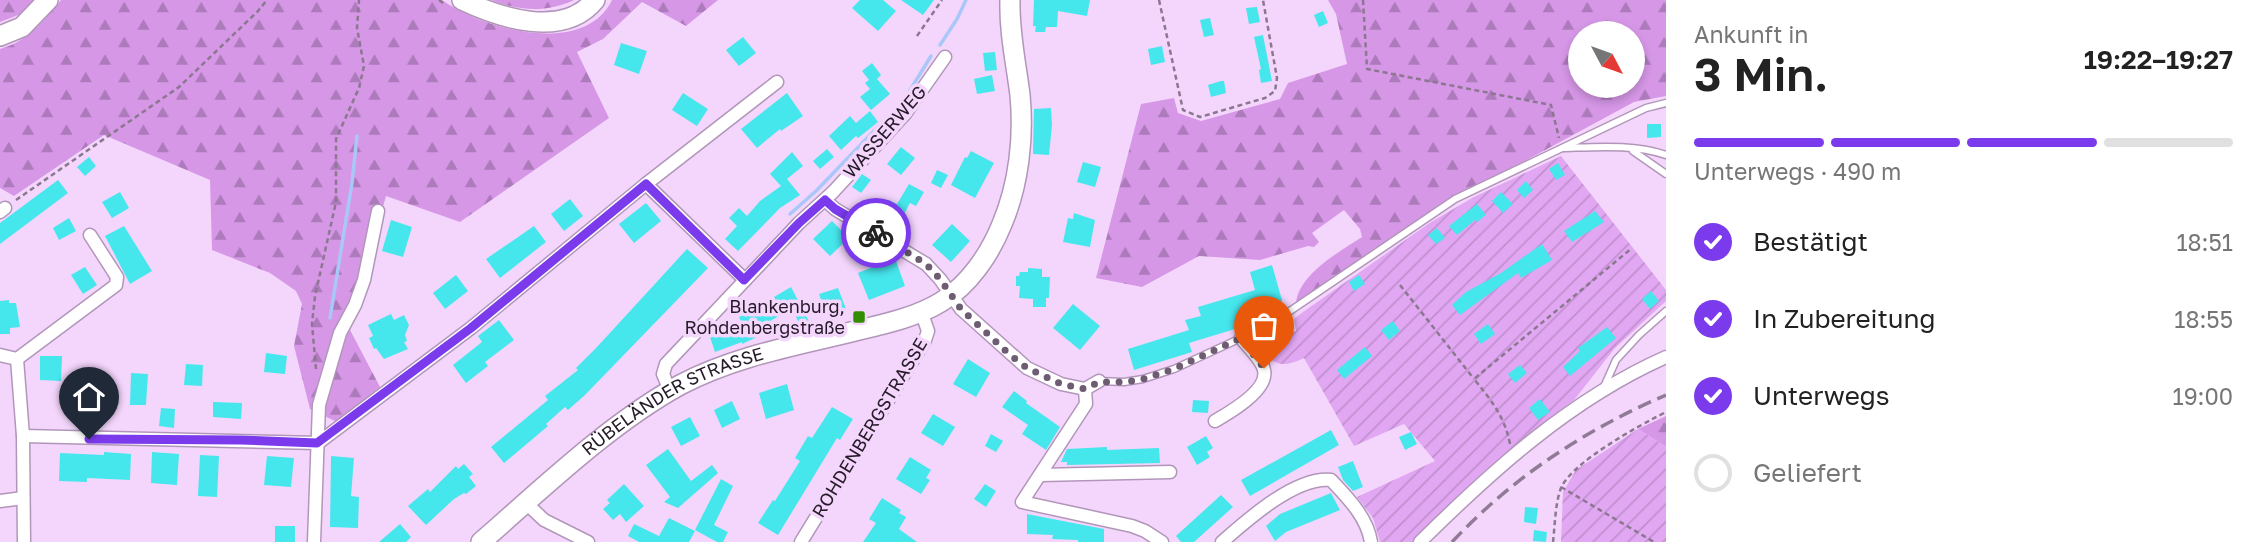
<!DOCTYPE html>
<html lang="de">
<head>
<meta charset="utf-8">
<style>
  body { margin:0; font-family:"Golos Text",sans-serif; background:#f2f2f2; color:#222; height:100vh; display:flex; flex-direction:column; font-size:26px; white-space:nowrap }
  * { box-sizing:border-box; margin:0 }
  p { font-size:23px; color:#767676 }
  .icon { flex:none; width:38px; height:38px; fill:none; stroke:currentColor; stroke-width:2; stroke-linecap:round; stroke-linejoin:round }
  .map { position:relative; flex:1; overflow:hidden }
  .sheet { display:flex; flex-direction:column; background:#fff; width:595px }
  .sheet>* { flex:none }
  .needle { width:46px; rotate:131deg }
  .fabs { position:absolute; left:1568px; top:21px; display:grid; gap:14px }
  .fabs a { display:grid; place-items:center; width:77px; height:77px; border-radius:50%; background:#fff; box-shadow:0 4px 10px #0003; font-size:35px }
  .pin { position:absolute; display:grid; place-items:center; width:60px; height:60px; color:#fff; margin:-72px -30px; border-radius:50% 50% 50% 0; rotate:-45deg; box-shadow:0 0 7px #0007 }
  .pin .icon { rotate:45deg }
  .courier { position:absolute; display:grid; place-items:center; width:70px; height:70px; margin:-35px; border:5px solid #7c3aed; border-radius:50%; background:#fff; color:#222; box-shadow:0 2px 9px #0007 }
  .overview em { font-style:normal; font-weight:600 }
  .overview div { display:flex; flex-direction:column-reverse }
  .overview { display:flex; align-items:center; justify-content:space-between; height:119px; padding:0 28px }
  h1 { font-size:46px; font-weight:600; line-height:52px }
  .bar { display:grid; grid-template-columns:repeat(4,1fr); gap:10px 7px; align-content:center; height:84px; padding:0 28px }
  .bar i { height:9px; border-radius:5px; background:#e0e0e0 }
  .bar .current { background:#7c3aed }
  .bar p { grid-column:span 4 }
  ol { padding:0 28px; list-style:none }
  li { display:flex; align-items:center; gap:21px; height:77px }
  li p { margin-inline-start:auto }
  li .icon { padding:7px; border-radius:50%; background:#7c3aed; color:#fff; stroke-width:4 }
  li:last-child { color:#767676 }
  li i { width:38px; height:38px; border:4px solid #e0e0e0; border-radius:50% }
  main { display:flex; flex:1; min-height:0 }
  .map>svg:first-child { display:block }
  .forest { fill:url(#forest-firs); fill-rule:evenodd }
  .garden { fill:url(#garden-furrows) }
  .lines { fill:none; stroke-linecap:round; stroke-linejoin:round }
  .stream { stroke:#a9c8f9; stroke-width:3.5 }
  .building { fill:#46e6ed }
  .service-casing { stroke:#b296ba; stroke-width:9 }
  .minor-casing { stroke:#b296ba; stroke-width:15 }
  .primary-casing { stroke:#b296ba; stroke-width:22 }
  .path { stroke:#8b7790; stroke-width:2.5; stroke-dasharray:5 3.5; stroke-linecap:butt }
  .service { stroke:#fff; stroke-width:6 }
  .minor { stroke:#fff; stroke-width:12 }
  .primary { stroke:#fff; stroke-width:19 }
  .rail { stroke:#907b96; stroke-width:3.5; stroke-dasharray:14 7; stroke-linecap:butt }
  .done { stroke:#6d5c72; stroke-width:7; stroke-dasharray:0 12.6 }
  .route { stroke:#7c3aed; stroke-width:9 }
  .poi-dot { fill:#328e00; stroke:#f4d6fc; stroke-width:2.5 }
  .labels { text-anchor:middle; stroke-width:7; stroke-linejoin:round; paint-order:stroke }
  .street-label { font-size:18px; fill:#251a28; stroke:#f4d6fc }
  .poi-label { font-size:18px; fill:#251a28; stroke:#f4d6fc; text-anchor:end }
</style>
</head>
<body>
<main>
<div class="map">
<svg width="1666" height="542" viewBox="0 0 1666 542">
  <defs>
    <pattern id="forest-firs" width="22" height="20" patternUnits="userSpaceOnUse" patternTransform="scale(1.75)"><rect width="22" height="20" fill="#d697e7"/><path d="M5 1l3.5 6h-7zM16 11l3.5 6h-7z" fill="#ad7abb"/></pattern>
    <pattern id="garden-furrows" width="10" height="10" patternUnits="userSpaceOnUse" patternTransform="scale(1.75)"><rect width="10" height="10" fill="#e1a7f2"/><path d="M-1 1l2-2M0 10L10 0M9 11l2-2" fill="none" stroke="#c18fd0"/></pattern>
  </defs>
  <rect width="100%" height="100%" fill="#f4d6fc"/>
  <g class="forest">
    <path d="M0 0H36L21 14 0 22Z"/>
    <path d="M61 0H442C482 29 584 58 612 0H718L686 26 642 2 603 39 577 52 609 118 460 222 386 196 349 328 380 387 337 422 310 409 294 346 302 304 296 291 270 273 212 250 210 180 104 135 14 196 0 188V49C28 41 43 22 61 0Z"/>
    <path d="M491 0H574C547 13 518 11 491 0Z"/>
    <path d="M1328 0H1666V96L1634 102 1455 199 1341 272 1296 303C1299 274 1339 252 1362 237L1360 229 1344 210 1312 233 1319 242 1314 247 1308 246 1260 260 1199 256 1142 287 1096 278 1141 104 1174 98 1178 113 1201 121 1280 99 1288 83 1347 64 1336 14ZM1580 33H1633V86H1580Z"/>
    <path d="M1666 416V447L1638 429Z"/>
  </g>
  <g class="garden">
    <path d="M1561 156 1666 290V301L1615 348 1574 400 1520 441 1413 542H1380L1373 518 1357 497 1435 461 1404 424 1354 446 1304 358C1280 369 1276 365 1257 347L1296 331 1294 319 1303 312 1431 222 1474 197Z"/>
    <path d="M1638 429 1666 447V542H1561L1563 492 1576 470Z"/>
  </g>
  <g class="lines">
    <g class="stream">
      <path d="M940 45 957 19 966 0"/>
      <path d="M790 214 816 191 904 100 931 56"/>
      <path d="M330 318 352 183 357 136"/>
    </g>
  </g>
  <g class="building">
    <path d="M860 0H883L896 11 878 31 852 8Z"/>
    <path d="M901 0H934L923 15Z"/>
    <path d="M1034 0H1090L1087 16 1058 11 1057 27H1046L1045 32H1035L1036 26H1033Z"/>
    <path d="M1257 7 1260 22 1249 24 1246 8Z"/>
    <path d="M1323 11 1328 23 1319 27 1314 15Z"/>
    <path d="M1210 18 1214 35 1204 37 1200 20Z"/>
    <path d="M1263 35 1272 81 1261 83 1259 70 1261 69 1254 37Z"/>
    <path d="M743 37 756 53 739 66 726 50Z"/>
    <path d="M621 43 647 51 639 74 614 65Z"/>
    <path d="M1162 46 1165 62 1151 65 1148 49Z"/>
    <path d="M995 52 997 70 985 71 983 53Z"/>
    <path d="M872 63 881 75 877 79 890 94 871 110 860 97 870 89 865 83 869 80 862 71Z"/>
    <path d="M992 75 995 91 977 94 974 79Z"/>
    <path d="M1221 81H1224L1226 93 1211 97 1208 85Z"/>
    <path d="M683 93 708 109 697 126 672 110Z"/>
    <path d="M787 93 803 116 781 131 780 129 757 148 741 129Z"/>
    <path d="M1051 108 1052 125 1049 155 1033 154 1034 109Z"/>
    <path d="M870 111 878 122 858 138 856 136 841 150 829 136 850 116 856 123Z"/>
    <path d="M1647 124H1661V137L1647 138Z"/>
    <path d="M901 147 915 158 901 175 887 164Z"/>
    <path d="M827 149 834 157 820 169 813 161Z"/>
    <path d="M971 151 994 163 975 198 951 185 965 157 967 158Z"/>
    <path d="M792 152 803 166 787 179 800 195 780 208 738 251 725 239 737 226 729 218 739 208 747 216 760 201 781 186 770 174Z"/>
    <path d="M89 157 96 166 85 176 77 167Z"/>
    <path d="M1083 162 1101 167 1095 187 1077 182Z"/>
    <path d="M1558 163 1565 175 1556 180 1549 169Z"/>
    <path d="M937 170 948 175 941 188 931 183Z"/>
    <path d="M862 174 871 180 861 193 852 187Z"/>
    <path d="M58 180 68 193 0 244V223Z"/>
    <path d="M1526 181 1533 190 1524 198 1517 190Z"/>
    <path d="M909 184 924 192 916 206 910 203 896 230 878 220 889 200 897 204Z"/>
    <path d="M120 192 129 208 112 218 102 202Z"/>
    <path d="M1501 192 1513 204 1503 213 1492 201Z"/>
    <path d="M570 199 583 216 564 231 551 214Z"/>
    <path d="M646 203 661 221 634 243 619 224Z"/>
    <path d="M1477 204 1486 215 1477 222 1475 220 1457 235 1449 226Z"/>
    <path d="M1595 211 1604 222 1572 242 1564 231Z"/>
    <path d="M1074 213 1095 220 1090 247 1063 242 1068 218 1073 219Z"/>
    <path d="M69 218 76 231 59 240 53 228Z"/>
    <path d="M391 220 412 227 403 257 382 251Z"/>
    <path d="M832 221 849 238 830 256 813 239Z"/>
    <path d="M952 224 970 241 951 262 932 245Z"/>
    <path d="M124 226 152 271 130 284 105 236Z"/>
    <path d="M534 226 546 242 500 278 486 259Z"/>
    <path d="M1437 228 1445 238 1436 244 1428 235Z"/>
    <path d="M1542 244 1552 260 1521 278 1518 273 1460 315 1452 305 1466 292 1501 273Z"/>
    <path d="M687 249 708 268 585 395 568 410 565 407 546 424 548 426 504 463 491 447 548 400 545 396 578 370 576 368 597 347Z"/>
    <path d="M895 258 905 286 869 300 858 273Z"/>
    <path d="M1272 265 1282 300 1278 311 1261 317 1262 320 1258 322 1189 343 1192 352 1134 370 1128 349 1189 330 1185 320 1201 316 1198 307 1255 290 1250 272Z"/>
    <path d="M85 267 97 285 83 294 71 275Z"/>
    <path d="M1028 268 1042 269V277H1050L1049 298H1046V307H1033V299L1019 298 1020 286H1016V276H1019L1020 272H1028Z"/>
    <path d="M456 275 468 291 445 309 433 293Z"/>
    <path d="M1359 275 1365 284 1354 291 1349 282Z"/>
    <path d="M791 287 812 327 803 331 792 309 770 321 774 329 742 344V342L715 352 709 334 719 330 720 333 742 324 739 317 776 301 774 297Z"/>
    <path d="M838 288 846 309 827 316 819 294Z"/>
    <path d="M1651 291 1659 301 1650 309 1642 299Z"/>
    <path d="M9 300V303H16L20 327 10 328V334H0V301Z"/>
    <path d="M1073 304 1100 326 1080 350 1053 328Z"/>
    <path d="M391 314 394 320 404 315 409 325 405 335 407 341 404 342 408 349 384 359 376 348 374 349 369 338 373 336 368 325Z"/>
    <path d="M499 320 514 340 485 362 488 366 466 383 453 365 482 342 478 336Z"/>
    <path d="M1393 321 1400 331 1389 340 1381 330Z"/>
    <path d="M1488 324 1495 334 1481 344 1474 334Z"/>
    <path d="M1607 327 1616 338 1570 376 1563 367 1580 351 1578 348Z"/>
    <path d="M1365 347 1372 356 1344 379 1337 370Z"/>
    <path d="M266 353 287 356 285 374 264 372Z"/>
    <path d="M40 356H62L61 381 40 380Z"/>
    <path d="M968 359 990 373 976 397 953 384Z"/>
    <path d="M186 364 203 365 202 386 184 385Z"/>
    <path d="M1520 365 1527 373 1515 383 1508 374Z"/>
    <path d="M131 373 148 374 146 405H130Z"/>
    <path d="M787 384 794 410 766 419 759 393Z"/>
    <path d="M1014 391 1027 401 1026 403 1060 427 1046 450 1022 434 1028 425 1002 407Z"/>
    <path d="M90 398 108 399V405H111L110 417H90Z"/>
    <path d="M1540 399 1550 412 1538 420 1529 408Z"/>
    <path d="M1193 400 1209 401 1208 413 1192 412Z"/>
    <path d="M732 401 740 419 722 428 714 410Z"/>
    <path d="M213 402 242 403 241 419 213 417Z"/>
    <path d="M832 407 853 419 840 440 837 438 778 535 758 523 773 500 775 501 800 461 795 458 808 436 812 438Z"/>
    <path d="M161 408 175 409 174 428 159 426Z"/>
    <path d="M933 414 955 427 943 446 921 433Z"/>
    <path d="M690 417 700 436 681 446 671 427Z"/>
    <path d="M1331 430 1339 445 1250 496 1241 480Z"/>
    <path d="M1411 432 1417 444 1405 450 1399 437Z"/>
    <path d="M991 434 1003 441 996 452 985 446Z"/>
    <path d="M1206 436 1213 448 1207 452 1210 457 1197 465 1187 447Z"/>
    <path d="M1107 447V450L1159 448 1160 463 1067 465V462H1061L1067 449Z"/>
    <path d="M668 449 691 481 712 465 718 473 678 508 664 502 670 497 646 465Z"/>
    <path d="M104 452 131 454 130 480 87 478V482L59 481 60 453 104 455Z"/>
    <path d="M152 452 179 454 177 485 151 483Z"/>
    <path d="M200 455 219 456 217 497 198 496Z"/>
    <path d="M267 456 294 458 291 487 264 485Z"/>
    <path d="M331 456 354 458 351 496 359 497 358 528 330 527Z"/>
    <path d="M910 457 931 470 926 478 930 480 921 494 896 479Z"/>
    <path d="M1353 461 1363 487 1353 491 1343 480 1338 467Z"/>
    <path d="M464 464 473 474 469 477 476 486 466 494 464 493 454 499 426 525 408 506 428 489 430 492 456 466 458 469Z"/>
    <path d="M721 479 733 486 714 525 728 532 723 542H717L695 530Z"/>
    <path d="M624 484 644 506 626 522 620 514 613 520 603 509 610 503 607 500Z"/>
    <path d="M985 484 996 491 986 507 974 499Z"/>
    <path d="M1331 493 1340 510 1286 532 1275 541 1266 526 1280 514Z"/>
    <path d="M1221 495 1233 507 1194 542H1181L1176 536Z"/>
    <path d="M882 498 901 510 899 513 906 517 899 529 917 542H863L876 523 869 519Z"/>
    <path d="M1525 507 1538 508 1536 524 1524 522Z"/>
    <path d="M1027 514 1104 529V542H1078V540L1052 539 1053 535 1027 534Z"/>
    <path d="M669 518 695 531 689 542H639L628 536 634 524 659 536Z"/>
    <path d="M400 524 411 537 406 542H379Z"/>
    <rect x="275" y="526" width="20" height="16"/>
    <path d="M1534 530 1547 532 1546 542 1533 541Z"/>
  </g>
  <g class="lines">
    <defs>
      <g id="service">
        <path d="M1564 148C1597 147 1635 144 1666 155"/>
        <path d="M1633 151 1666 174"/>
        <path d="M1099 381 1124 382 1143 379 1174 369 1241 338 1290 311 1455 199 1646 108 1666 103"/>
        <path d="M1604 387 1616 360 1639 335 1666 311"/>
      </g>
      <g id="minor">
        <path d="M646 184 745 280"/>
        <path d="M825 200 835 209 926 264 940 279 961 309 1027 368 1061 384 1085 389 1099 381"/>
        <path d="M0 212 5 208"/>
        <path d="M0 355 17 359 116 285 117 277 90 235"/>
        <path d="M17 359 23 436 24 542"/>
        <path d="M1085 389 1086 404 1022 502 1132 526 1145 531 1162 542"/>
        <path d="M670 391 663 374 666 364 799 223 833 192 905 114 945 57"/>
        <path d="M1215 421C1229 413 1269 390 1264 370 1262 360 1248 347 1241 338"/>
        <path d="M23 436 318 443"/>
        <path d="M318 443 471 328 646 184 777 82"/>
        <path d="M1040 475 1170 472"/>
        <path d="M0 501 23 498"/>
        <path d="M526 503 544 520 588 542"/>
        <path d="M314 542 319 405 340 333 355 305 364 280 378 211"/>
        <path d="M801 542 925 340 928 331 921 311"/>
        <path d="M1222 542C1247 520 1296 476 1331 480 1348 498 1367 517 1371 542"/>
        <path d="M1420 542C1493 470 1571 399 1666 357"/>
      </g>
      <g id="primary">
        <path d="M462 0C500 18 563 39 595 0"/>
        <path d="M0 36 22 27 48 0"/>
        <path id="s1" d="M481 542C542 489 609 424 680 385 733 357 793 346 851 332 880 325 915 318 941 302 969 285 990 254 1002 224 1019 184 1024 137 1020 95 1016 63 1009 32 1010 0"/>
      </g>
    </defs>
    <use href="#service" class="service-casing"/>
    <use href="#minor" class="minor-casing"/>
    <use href="#primary" class="primary-casing"/>
    <g class="path">
      <path d="M439 0 446 5"/>
      <path d="M1159 0 1183 110 1200 117 1265 98 1275 91 1277 78 1263 0"/>
      <path d="M1363 0 1367 69 1551 105 1559 138"/>
      <path d="M917 36 942 0"/>
      <path d="M16 200 179 87 258 11 267 0"/>
      <path d="M1400 285 1474 379"/>
      <path d="M316 369 312 324 315 296 336 202V139L359 88 364 66 357 28 359 0"/>
      <path d="M1510 444C1505 417 1491 400 1474 379L1632 248"/>
      <path d="M1561 487 1654 542"/>
      <path d="M1553 542C1555 525 1555 504 1561 488 1572 462 1640 425 1666 412"/>
    </g>
    <use href="#service" class="service"/>
    <use href="#minor" class="minor"/>
    <use href="#primary" class="primary"/>
    <path class="rail" d="M1452 542C1513 477 1585 430 1666 395"/>
  </g>
  <g class="lines">
    <path class="done" d="M876 233 926 264 940 279 961 309 1009 354 1027 368 1061 384 1085 389 1099 382H1125L1143 379 1174 369 1241 338 1264 368"/>
    <path class="route" d="M89 439 241 440 317 443 471 328 646 184 744 280 799 223 825 200 835 209 876 233"/>
  </g>
  <rect class="poi-dot" x="852" y="310" width="14" height="14" rx="3.5"/>
  <g class="labels">
    <g class="street-label">
      <text transform="translate(885 132) rotate(-49)" y="6">WASSERWEG</text>
      <text dy="6" stroke="none"><textPath href="#s1" startOffset="240">RÜBELÄNDER STRASSE</textPath></text>
      <text transform="translate(870 428) rotate(-59)" y="6">ROHDENBERGSTRASSE</text>
    </g>
    <g class="poi-label">
      <text x="845" y="313">Blankenburg,<tspan x="845" dy="21">Rohdenbergstraße</tspan></text>
    </g>
  </g>
</svg>
<div class="fabs">
<a><svg class="needle" viewBox="-14 -14 28 28"><path d="M0-13l5 13h-10z" fill="#e53935"/><path d="M0 13l5-13h-10z" fill="#767676"/></svg></a>
</div>
<div class="pin" style="left:1264px;top:368px;background:#ea580c"><svg class="icon" aria-label="bag" viewBox="0 0 24 24"><path d="M5 8h14l-1 12H6zM9 8a3 3 0 0 1 6 0"/></svg></div>
<div class="pin" style="left:89px;top:439px;background:#1f2937"><svg class="icon" aria-label="home" viewBox="0 0 24 24"><path d="M3 11l9-7 9 7M6 9v11h12V9"/></svg></div>
<div class="courier" style="left:876px;top:233px"><svg class="icon" aria-label="bike" viewBox="0 0 24 24"><circle cx="6" cy="16" r="4"/><circle cx="18" cy="16" r="4"/><path d="M6 16l4-8h5l3 8M10 8l3 8H6M13 5h3"/></svg></div>
</div>
<section class="sheet">
<div class="overview"><div><h1>3 Min.</h1><p>Ankunft in</p></div><em>19:22–19:27</em></div>
<div class="bar"><i class="current"></i><i class="current"></i><i class="current"></i><i></i><p>Unterwegs · 490 m</p></div>
<ol>
<li><svg class="icon" aria-label="check" viewBox="0 0 24 24"><path d="M5 12l5 5 9-10"/></svg>Bestätigt<p>18:51</p></li>
<li><svg class="icon" aria-label="check" viewBox="0 0 24 24"><path d="M5 12l5 5 9-10"/></svg>In Zubereitung<p>18:55</p></li>
<li><svg class="icon" aria-label="check" viewBox="0 0 24 24"><path d="M5 12l5 5 9-10"/></svg>Unterwegs<p>19:00</p></li>
<li><i></i>Geliefert</li>
</ol>
</section>
</main>
</body>
</html>
